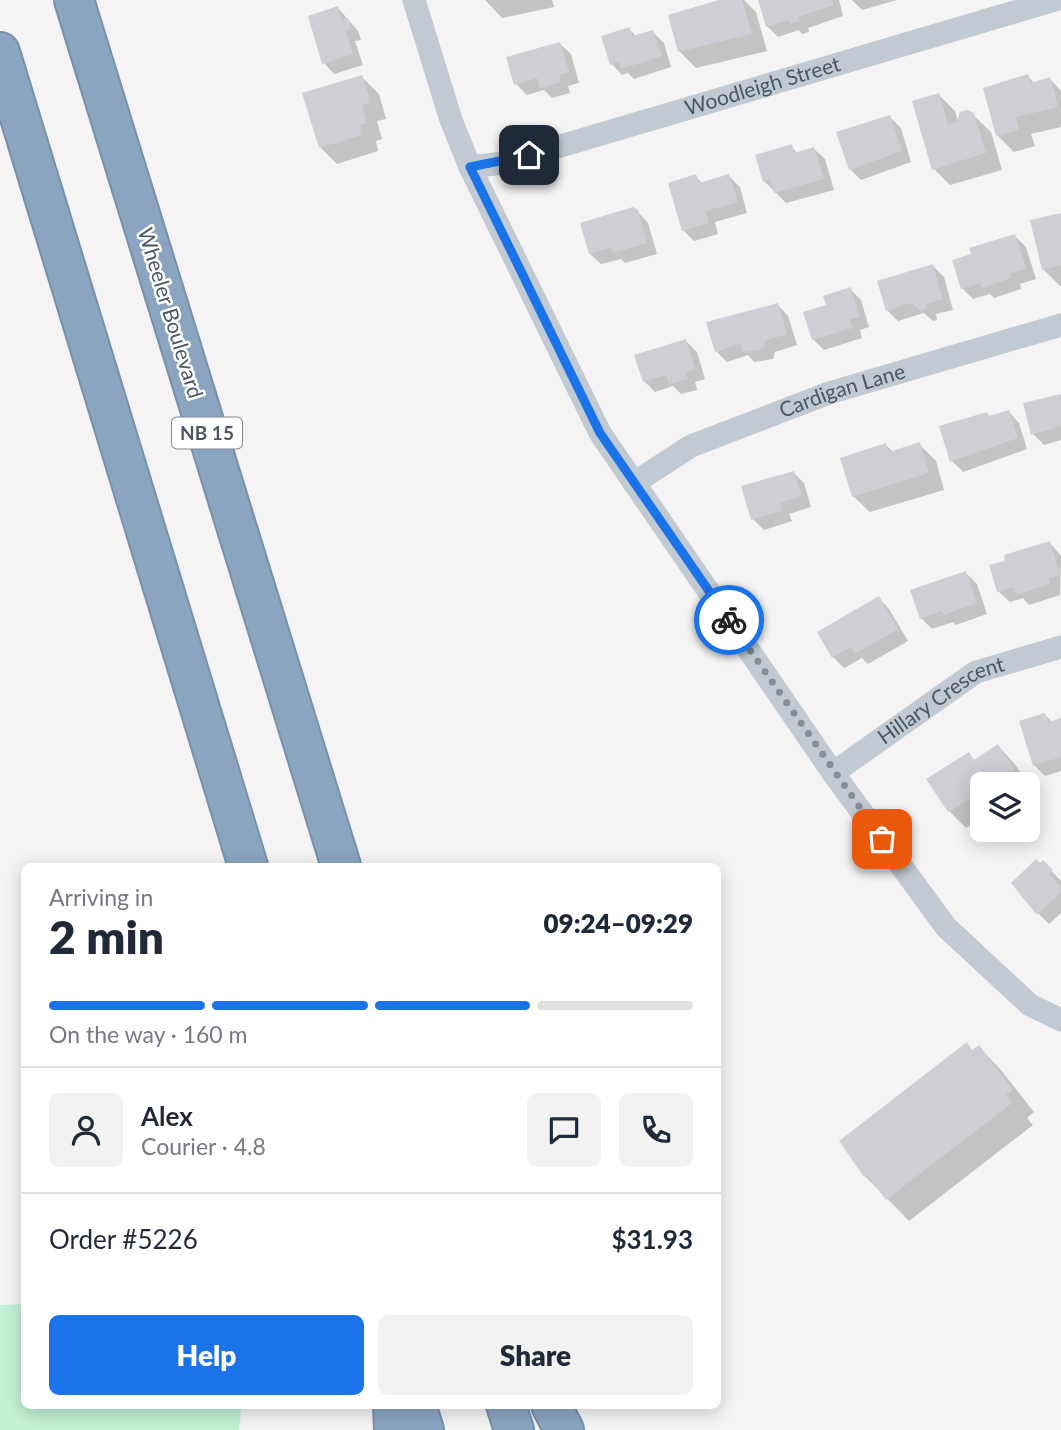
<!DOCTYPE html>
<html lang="en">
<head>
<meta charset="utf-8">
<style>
  body { margin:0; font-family:Lato,sans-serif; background:#f2f2f3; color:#1f2937; height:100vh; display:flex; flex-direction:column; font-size:26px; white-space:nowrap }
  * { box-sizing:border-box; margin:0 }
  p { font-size:23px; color:#747a83 }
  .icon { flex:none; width:38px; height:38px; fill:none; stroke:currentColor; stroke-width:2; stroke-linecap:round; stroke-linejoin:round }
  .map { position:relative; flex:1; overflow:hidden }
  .panel { position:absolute; left:21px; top:863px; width:700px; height:546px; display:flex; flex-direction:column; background:#fff; border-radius:10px; box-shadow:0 4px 18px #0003 }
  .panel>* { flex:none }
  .fabs { position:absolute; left:970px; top:772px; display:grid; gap:14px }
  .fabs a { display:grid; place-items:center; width:70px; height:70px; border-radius:10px; background:#fff; box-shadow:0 4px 18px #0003; font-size:35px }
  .pin { position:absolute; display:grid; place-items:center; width:60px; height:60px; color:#fff; margin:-30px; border-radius:14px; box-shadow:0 4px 10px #0006 }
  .courier { position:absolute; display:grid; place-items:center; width:70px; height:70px; margin:-35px; border:5px solid #1a73e8; border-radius:50%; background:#fff; color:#222; box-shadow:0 2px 9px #0007 }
  .overview em { font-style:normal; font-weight:800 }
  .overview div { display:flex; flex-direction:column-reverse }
  .overview { display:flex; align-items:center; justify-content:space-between; height:119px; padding:0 28px }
  h1 { font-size:46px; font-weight:800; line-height:52px }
  .bar { display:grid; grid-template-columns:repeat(4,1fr); gap:10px 7px; align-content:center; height:84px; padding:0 28px }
  .bar i { height:9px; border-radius:5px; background:#e0e1e3 }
  .bar .selected { background:#1a73e8 }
  .bar p { grid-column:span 4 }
  .line { display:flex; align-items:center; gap:18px; padding:0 28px; border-top:2px solid #e0e1e3 }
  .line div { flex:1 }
  .round { display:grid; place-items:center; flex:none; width:74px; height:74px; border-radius:10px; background:#f2f2f3 }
  .button { display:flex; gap:14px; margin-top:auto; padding:14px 28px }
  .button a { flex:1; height:80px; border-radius:10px; background:#1a73e8; color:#fff; font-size:28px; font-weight:800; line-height:80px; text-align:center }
  .button a+a { background:#f2f2f3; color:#1f2937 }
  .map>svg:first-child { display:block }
  .green { fill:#c3f1d5 }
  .shadow { fill:#0003 }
  .building { fill:#cdcfd5 }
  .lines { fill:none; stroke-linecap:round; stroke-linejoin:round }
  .motorway-casing { stroke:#7690ad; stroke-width:42 }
  .minor { stroke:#c1cad2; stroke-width:23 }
  .motorway { stroke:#8ba5c1; stroke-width:38 }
  .done { stroke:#868d94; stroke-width:7; stroke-dasharray:0 12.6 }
  .route { stroke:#1a73e8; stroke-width:9 }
  .labels { text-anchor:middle; stroke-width:5; stroke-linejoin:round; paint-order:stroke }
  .shield { fill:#fff; stroke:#808990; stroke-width:2 }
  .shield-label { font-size:19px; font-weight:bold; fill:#4a5661 }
  .street-label { font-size:21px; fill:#4a5661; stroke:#fff }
</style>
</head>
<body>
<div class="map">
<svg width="1061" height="1430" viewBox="0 0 1061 1430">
  <rect width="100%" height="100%" fill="#f5f3f3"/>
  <path class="green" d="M24 1304V1405H242L239 1430H0V1305Z"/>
  <g class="shadow">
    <path d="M485 0H552L554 7 502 18Z"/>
    <path d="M726 0H744L756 12 767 51 696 68 680 52 670 16Z"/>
    <path d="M759 0H839L843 16 808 28 809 32 802 34 799 30 778 37 767 26Z"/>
    <path d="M852 0H897L862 10Z"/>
    <path d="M338 8 358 31 361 40 355 41 363 65 334 74 324 63Z"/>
    <path d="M629 29 637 37 653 32 664 43 671 67 634 79 628 73 622 75 612 64Z"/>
    <path d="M560 44 571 54 579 83 568 86 570 93 552 98 544 90 527 95 516 84Z"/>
    <path d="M1028 76 1035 84 1050 79 1061 91V127L1031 134 1035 146 1014 152 998 136 985 90Z"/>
    <path d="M362 77 379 94 386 119 377 121 382 139 376 141 378 151 337 164 320 147Z"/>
    <path d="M939 95 955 111 959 124 973 115 991 132 1002 170 950 185 934 169Z"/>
    <path d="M890 117 901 128 911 162 861 180 850 169Z"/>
    <path d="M791 146 798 154 814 149 825 159 834 190 786 203 764 181Z"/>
    <path d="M695 176 703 184 729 176 740 187 747 213 715 222 718 234 694 241 683 230Z"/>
    <path d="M637 211 648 223 657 254 625 263 621 259 601 264 590 254Z"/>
    <path d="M1061 215V286H1060L1043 269Z"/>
    <path d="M1015 236 1026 247 1036 279 1020 284 1021 289 994 298 990 294 973 299 962 288 973 255Z"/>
    <path d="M933 266 944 277 953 310 936 314 937 320 933 321 924 313 898 321 887 310Z"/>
    <path d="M850 289 861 300 869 327 860 330 862 338 824 350 813 339 828 306Z"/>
    <path d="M778 305 788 316 797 345 775 352 773 359 754 362 748 355 727 362 716 351Z"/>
    <path d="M686 341 697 352 705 379 695 382 697 390 681 394 673 386 655 392 644 381Z"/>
    <path d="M1061 397V440L1044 445 1033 434Z"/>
    <path d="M1009 412 1019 423 1027 449 963 472 952 461 990 418Z"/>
    <path d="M919 444 936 461 944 490 870 512 853 496 886 445 893 452Z"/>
    <path d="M793 472 804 483 811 507 789 514 792 521 764 530 753 519Z"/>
    <path d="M1050 543 1061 556 1060 595 1029 605 1023 598 1010 602 999 592 991 567Z"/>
    <path d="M966 573 977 584 987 614 956 625 953 622 932 629 921 618Z"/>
    <path d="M879 598 889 609 908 641 868 664 862 658 844 668 833 657Z"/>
    <path d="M1045 715 1052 722 1061 719V771L1045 776 1034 765Z"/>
    <path d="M998 746 1014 763 1030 787 1027 789V784H982V818L966 828 949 811 968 754 975 761Z"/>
    <path d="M1043 862 1061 881V913L1049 924 1021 896Z"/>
    <path d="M979 1047 1000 1069 1034 1112 1027 1118 1033 1125 909 1221 865 1176Z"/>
  </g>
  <g class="building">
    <path d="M719 0H742L752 34 678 52 668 15Z"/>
    <path d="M758 0H832L834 5 798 17 799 21 790 24 789 20 766 27Z"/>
    <path d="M338 6 342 20 348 18 351 29 346 31 353 54 322 64 308 16Z"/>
    <path d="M630 27 632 36 653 30 662 56 621 69 619 62 610 65 601 36Z"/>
    <path d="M560 42 569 72 559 75 561 82 540 88 537 78 514 85 506 57Z"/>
    <path d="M1028 74 1031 83 1050 77 1059 107 1016 117 1019 130 996 136 983 88Z"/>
    <path d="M362 75 371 103 362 105 367 123 360 125 363 135 319 148 302 93Z"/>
    <path d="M939 93 948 124 957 122 960 112 967 110 974 113 986 153 932 170 912 101Z"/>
    <path d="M890 115 902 151 849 170 836 132Z"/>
    <path d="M792 144 794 153 814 147 824 179 774 193 770 180 763 182 755 155Z"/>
    <path d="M696 174 699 183 729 174 738 202 705 211 709 223 682 231 668 183Z"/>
    <path d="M633 207 638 210 647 243 613 253 611 248 589 254 580 223Z"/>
    <path d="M1061 213V265L1042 270 1030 220Z"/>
    <path d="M1015 234 1026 269 1010 273 1012 278 981 288 980 283 961 289 952 260 971 254 969 248Z"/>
    <path d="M933 264 943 299 926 304 927 309 921 311 911 303 886 311 877 281Z"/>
    <path d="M851 287 860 317 850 319 853 328 812 340 803 312 826 305 823 296Z"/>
    <path d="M778 303 787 334 765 341 763 349 742 352 740 344 715 352 706 322Z"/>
    <path d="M686 339 695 369 685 372 688 379 669 384 666 375 643 382 634 355Z"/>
    <path d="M1061 394V426L1031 435 1023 403Z"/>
    <path d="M1009 410 1018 438 950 462 939 426 987 412 989 416Z"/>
    <path d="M920 442 929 473 852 497 840 458 886 443 889 452Z"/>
    <path d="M794 471 802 496 780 503 782 511 751 520 741 486Z"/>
    <path d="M1050 541 1060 575 1049 578 1050 584 1016 595 1014 587 997 592 989 565 1005 561 1004 555Z"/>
    <path d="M966 571 977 603 944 615 942 611 920 619 910 590Z"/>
    <path d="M879 596 898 629 855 654 851 647 832 658 817 632Z"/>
    <path d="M1045 713 1048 722 1061 718V757L1033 766 1019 721Z"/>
    <path d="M998 744 1015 770 992 784H982V791L948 812 926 779 969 752 974 760Z"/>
    <path d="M1036 859 1040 863 1043 860 1053 870 1049 874 1061 887V892L1037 915 1011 883Z"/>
    <path d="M967 1042 972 1050 979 1045 1013 1090 1006 1095 1012 1103 886 1200 867 1175 864 1177 839 1141Z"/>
  </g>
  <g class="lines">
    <defs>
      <g id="motorway">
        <path d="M74 0 341 866"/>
        <path d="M0 52 248 866"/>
        <path d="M393 1405 394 1430"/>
        <path d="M416 1405 424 1430"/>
        <path d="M506 1405 514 1430"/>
        <path d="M551 1405 564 1430"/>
      </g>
    </defs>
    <use href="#motorway" class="motorway-casing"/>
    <g class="minor">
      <path d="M414 0 451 120 470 167 600 433 833 773 946 927 1030 1005 1061 1020"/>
      <path id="s1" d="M470 167 503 163 1055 0"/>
      <path id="s2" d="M634 483 691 446 829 393 1061 325"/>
      <path id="s3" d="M833 773 976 672 1061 647"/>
    </g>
    <use href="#motorway" class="motorway"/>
  </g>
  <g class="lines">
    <path class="done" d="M729 620 882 839"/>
    <path class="route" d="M529 155 470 167 600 433 729 620"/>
  </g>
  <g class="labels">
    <rect class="shield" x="172" y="417.5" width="70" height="31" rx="5"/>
    <g class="shield-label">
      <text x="207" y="440">NB 15</text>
    </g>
    <g class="street-label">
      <text dy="7" stroke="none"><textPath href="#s1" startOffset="304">Woodleigh Street</textPath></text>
      <text transform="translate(170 313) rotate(73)" y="7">Wheeler Boulevard</text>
      <text dy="7" stroke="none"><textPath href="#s2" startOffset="229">Cardigan Lane</textPath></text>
      <text dy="7" stroke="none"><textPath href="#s3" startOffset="131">Hillary Crescent</textPath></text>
    </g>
  </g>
</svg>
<div class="fabs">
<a><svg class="icon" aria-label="layers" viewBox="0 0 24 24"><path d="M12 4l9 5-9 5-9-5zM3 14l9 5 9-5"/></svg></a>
</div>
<div class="pin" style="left:882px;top:839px;background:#ea580c"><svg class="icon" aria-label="bag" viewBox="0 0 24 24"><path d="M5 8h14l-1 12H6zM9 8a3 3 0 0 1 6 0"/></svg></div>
<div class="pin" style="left:529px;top:155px;background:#1f2937"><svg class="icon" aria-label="home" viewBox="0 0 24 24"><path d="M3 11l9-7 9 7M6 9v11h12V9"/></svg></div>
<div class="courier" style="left:729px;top:620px"><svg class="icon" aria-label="bike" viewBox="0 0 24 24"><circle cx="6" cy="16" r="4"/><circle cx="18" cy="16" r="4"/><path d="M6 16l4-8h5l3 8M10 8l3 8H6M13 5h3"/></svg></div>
<section class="panel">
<div class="overview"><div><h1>2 min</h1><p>Arriving in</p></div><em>09:24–09:29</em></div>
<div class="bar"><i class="selected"></i><i class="selected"></i><i class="selected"></i><i></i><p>On the way · 160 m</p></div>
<div class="line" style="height:126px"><a class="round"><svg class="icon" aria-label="person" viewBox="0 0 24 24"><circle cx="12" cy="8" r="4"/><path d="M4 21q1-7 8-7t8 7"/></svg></a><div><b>Alex</b><p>Courier · 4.8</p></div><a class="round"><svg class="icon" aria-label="chat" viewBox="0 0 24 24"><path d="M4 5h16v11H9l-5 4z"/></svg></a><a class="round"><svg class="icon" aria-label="phone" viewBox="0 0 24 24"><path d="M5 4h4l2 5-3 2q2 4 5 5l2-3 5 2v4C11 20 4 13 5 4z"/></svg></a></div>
<div class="line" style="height:91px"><div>Order #5226</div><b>$31.93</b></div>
<div class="button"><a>Help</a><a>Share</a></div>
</section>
</div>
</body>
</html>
